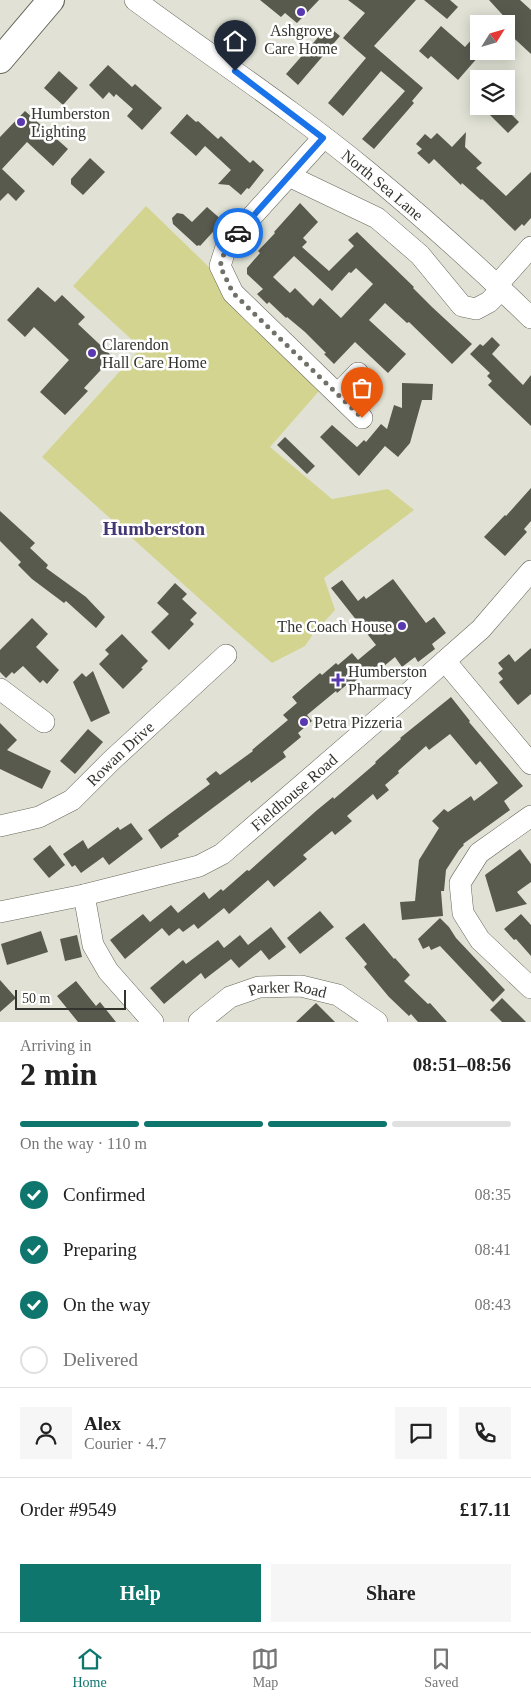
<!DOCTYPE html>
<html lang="en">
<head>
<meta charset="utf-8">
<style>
  body { margin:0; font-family:"Times New Roman",serif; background:#f6f6f6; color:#222; height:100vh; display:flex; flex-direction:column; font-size:19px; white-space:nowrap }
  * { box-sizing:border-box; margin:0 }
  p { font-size:16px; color:#767676 }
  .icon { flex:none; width:28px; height:28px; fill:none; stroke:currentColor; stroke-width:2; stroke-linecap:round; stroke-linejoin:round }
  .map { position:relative; height:1022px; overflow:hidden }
  .details { display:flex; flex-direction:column; background:#fff; flex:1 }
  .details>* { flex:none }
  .needle { width:32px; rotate:53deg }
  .tools { position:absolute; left:470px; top:15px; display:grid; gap:10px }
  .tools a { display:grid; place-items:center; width:45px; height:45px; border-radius:0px; background:#fff; box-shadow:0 2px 12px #0003; font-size:25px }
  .scale { position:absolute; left:15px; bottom:12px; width:111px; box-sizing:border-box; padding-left:5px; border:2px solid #34342f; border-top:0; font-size:14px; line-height:18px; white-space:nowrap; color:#34342f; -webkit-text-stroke:4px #fff; paint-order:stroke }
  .pin { position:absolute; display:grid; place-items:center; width:42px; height:42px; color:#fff; margin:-51px -21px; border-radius:50% 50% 50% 0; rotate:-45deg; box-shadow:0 0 5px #0007 }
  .pin .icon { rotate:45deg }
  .courier { position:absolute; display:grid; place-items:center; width:50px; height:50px; margin:-25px; border:4px solid #1a73e8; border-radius:50%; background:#fff; color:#222; box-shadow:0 1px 6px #0007 }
  .summary em { font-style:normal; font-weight:700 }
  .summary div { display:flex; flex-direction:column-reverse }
  .summary { display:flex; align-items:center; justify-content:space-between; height:85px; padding:0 20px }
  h1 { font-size:32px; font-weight:700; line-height:38px }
  .bar { display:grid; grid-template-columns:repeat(4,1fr); gap:8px 5px; align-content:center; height:60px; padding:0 20px }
  .bar i { height:6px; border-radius:4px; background:#e0e0e0 }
  .bar .on { background:#0f766e }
  .bar p { grid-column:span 4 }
  .line { display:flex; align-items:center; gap:12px; padding:0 20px; border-top:1px solid #e0e0e0 }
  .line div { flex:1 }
  .round { display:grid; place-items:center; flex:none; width:52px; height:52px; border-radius:0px; background:#f6f6f6 }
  ol { padding:0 20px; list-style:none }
  li { display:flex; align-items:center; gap:15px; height:55px }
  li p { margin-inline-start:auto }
  li .icon { padding:5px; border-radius:50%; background:#0f766e; color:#fff; stroke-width:4 }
  li:last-child { color:#767676 }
  li i { width:28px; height:28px; border:2px solid #e0e0e0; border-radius:50% }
  .action { display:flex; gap:10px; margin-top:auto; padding:10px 20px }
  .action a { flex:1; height:58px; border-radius:0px; background:#0f766e; color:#fff; font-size:20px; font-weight:700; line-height:58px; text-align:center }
  .action a+a { background:#f6f6f6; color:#222 }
  .menu { display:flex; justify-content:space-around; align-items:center; height:70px; border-top:1px solid #e0e0e0; background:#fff; font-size:14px; color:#767676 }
  .menu a { display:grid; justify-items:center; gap:2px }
  .menu .on { color:#0f766e }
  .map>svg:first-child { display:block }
  .green { fill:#d2d490 }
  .building { fill:#595a4e; fill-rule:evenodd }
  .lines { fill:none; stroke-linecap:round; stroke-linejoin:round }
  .minor-casing { stroke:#66675b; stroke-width:22 }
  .major-casing { stroke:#66675b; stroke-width:28 }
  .minor { stroke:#fff; stroke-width:21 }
  .major { stroke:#fff; stroke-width:26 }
  .done { stroke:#717169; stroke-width:5; stroke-dasharray:0 9 }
  .route { stroke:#1a73e8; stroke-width:6 }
  .poi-dot { fill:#5938b0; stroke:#fff; stroke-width:2 }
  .labels { text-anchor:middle; stroke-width:5; stroke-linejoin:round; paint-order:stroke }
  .poi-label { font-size:16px; fill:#34342f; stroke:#fff; text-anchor:start }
  .street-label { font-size:16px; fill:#34342f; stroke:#fff }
  .quarter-label { font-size:19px; font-weight:bold; fill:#433773; stroke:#fff }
</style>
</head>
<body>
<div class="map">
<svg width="531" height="1022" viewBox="0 0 531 1022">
  <rect width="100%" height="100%" fill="#e1e2d5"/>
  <path class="green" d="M146 206 212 270 225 300 319 391 270 447 332 499 388 489 414 510 324 578 335 610 313 634 305 646 272 663 232 628 42 457 141 348 73 286Z"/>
  <g class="building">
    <path d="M260 0H319L297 23 285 13 281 17Z"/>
    <path d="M348 0H416L374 46 423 88 412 101 414 103 374 149 362 139 405 91 381 71 343 116 328 103 366 58 343 38 365 13Z"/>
    <path d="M424 0H450L458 7 447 19Z"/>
    <path d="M489 0H520L531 10V54L506 31V29L511 24Z"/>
    <path d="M328 26 340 36 298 85 286 74Z"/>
    <path d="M441 26 465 47 479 31V56L458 80 431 56 428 59 419 51Z"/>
    <path d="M108 65 132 87 135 84 162 108 142 130 127 116 133 109 116 94 114 97 109 92 103 99 89 85Z"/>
    <path d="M59 71 78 88 63 105 44 88Z"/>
    <path d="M481 106H503L519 122 508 133Z"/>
    <path d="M25 111 68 149 53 166 27 142 2 169 25 191 16 201 8 193 0 201V137Z"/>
    <path d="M187 114 196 122 198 121 218 139 221 136 250 163 253 160 264 170 249 189 247 188 241 195 229 185 218 184 231 170 205 146 196 156 170 133Z"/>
    <path d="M466 132 465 147 482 163 476 168 506 196 531 172V218L524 226 522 224 515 231 482 199 481 200 462 183 461 185 434 159 429 164 417 153 422 149 416 144 425 134 431 139 437 133 452 147Z"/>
    <path d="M90 158 105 172 83 195 71 184V179Z"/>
    <path d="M300 203 318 222 303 238 307 242 302 247 329 271 354 246 348 240 357 232 414 287 413 288 432 307 472 344 452 364 409 322 407 323 385 303 369 320 406 354 388 373 355 342 334 364 324 354 326 353 305 332 287 317 286 318 269 302 267 304 257 294 263 289 247 274V268L260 253 258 251 275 233 274 232ZM294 256 332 291 349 272 351 273 356 268 373 284 341 318 320 298 313 306 295 288 290 293 273 277Z"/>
    <path d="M207 207 223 221 200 246 199 245 197 246 173 224 172 218 177 213 183 214 192 222Z"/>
    <path d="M38 287 55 302 62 295 85 317 78 324 113 357 84 388 88 391 65 415 40 392 69 360 34 327 25 337 7 320Z"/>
    <path d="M492 337 500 345 492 354 523 385 531 375V426L488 385 492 381 487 376 490 373 470 354 480 344 483 346Z"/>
    <path d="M402 383 433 384 432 400H422L410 443 398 457 385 446 359 476 320 437 332 425 357 447 364 440 366 442 381 424 387 429 394 405 402 408Z"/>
    <path d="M285 437 315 466 307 474 277 445Z"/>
    <path d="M531 488V521L524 529 527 532 505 556 484 537 505 515 506 516Z"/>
    <path d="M0 511 35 543 30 548 48 565 46 568 86 597 105 617 96 628 66 601 64 603 32 579 18 565 21 562 0 541Z"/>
    <path d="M393 579 426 623 434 617 446 633 432 644 435 649 418 662 415 657 402 667 395 657 372 676 367 671 353 683 351 681 337 693 336 691 307 715 312 721 298 733 301 737 283 752 286 757 251 783 250 780 178 834 179 836 161 849 148 830 210 784 206 779 216 771 220 775 253 751 252 750 288 720 283 715 297 703 292 697 320 673 322 675 336 663 338 665 352 653 358 660 376 645 331 588 342 580 358 601 364 596 366 599Z"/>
    <path d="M175 583 187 594 182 599 197 613 190 620 194 624 169 650 151 632 169 614 157 603Z"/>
    <path d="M32 618 48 634 36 647 59 670 47 684 43 680 40 683 23 666 14 674 12 672 6 678 0 672V650Z"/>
    <path d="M122 634 148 661 141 668 143 669 123 689 99 664 109 654 105 650Z"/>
    <path d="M531 648V694L518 705 499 682 503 679 498 673 503 669 498 663 509 654 515 662Z"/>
    <path d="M93 671 110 713 91 722 73 682 82 673 86 677Z"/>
    <path d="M451 697 470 721 469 722 523 786 504 801 510 810 463 844 464 845 459 850 446 870 444 891H441L443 916 402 920 400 902 415 901 419 860 439 828 432 821 444 809 448 812 471 796 474 801 498 783 480 761 476 765 450 734 429 750 426 746 398 771 399 773 385 785 389 790 377 800 373 794 347 816 352 821 335 835 332 831 303 855 307 859 274 887 268 880 229 914 224 908 198 929 194 924 183 932 179 928 169 936 162 928 125 959 110 940 143 914 150 922 171 905 178 913 204 892 209 899 221 889 223 891 247 870 249 871 316 811 333 797 334 799 376 763 375 762 401 739 400 738Z"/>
    <path d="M0 723 17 740 7 750 51 771 42 789 0 769Z"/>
    <path d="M88 729 103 742 75 774 60 761Z"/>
    <path d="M131 823 143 839 109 865 103 857 81 873 75 865 72 867 63 854 83 840 88 849 118 827 120 830Z"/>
    <path d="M50 845 65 865 49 878 33 859Z"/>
    <path d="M520 849 531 864V882L517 892 527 904 496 912 485 875Z"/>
    <path d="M320 911 334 927 300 954 287 938Z"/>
    <path d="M521 914 531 925V956L516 939 514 940 504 929Z"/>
    <path d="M440 918 449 927 456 938 505 990 493 1002 440 946 431 950 429 946 423 949 418 939Z"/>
    <path d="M364 923 394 959 395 958 410 975 404 981 428 1004 430 1003 447 1022H418L411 1014 409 1016 389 997 364 967 367 964 345 938Z"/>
    <path d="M271 927 286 947 269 960 261 950 239 968 231 959 205 979 201 973 164 1004 150 988 183 960 186 964 218 940 224 948 240 935 248 945Z"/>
    <path d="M41 931 48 952 7 965 1 944Z"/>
    <path d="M77 935 82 957 65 961 60 939Z"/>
    <path d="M0 980 16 998 0 1012Z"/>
    <path d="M76 981 96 1006 100 1002 116 1022H78L57 996Z"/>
    <path d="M502 998 526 1022H502L490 1010Z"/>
    <path d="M316 1003 335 1022H296Z"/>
  </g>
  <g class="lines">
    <defs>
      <g id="minor">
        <path id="s1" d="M135 0C212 57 293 110 367 171 424 218 479 267 531 318"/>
        <path d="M323 138 227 244 220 266 233 293 362 418"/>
        <path d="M289 176 377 218 420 255 462 306 476 309 489 302 502 289"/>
        <path d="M497 285 531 247"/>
        <path d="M338 394 358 373"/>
        <path d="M445 661 531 764"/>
        <path d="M0 689 44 722"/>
        <path d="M531 816 479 853 460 883 463 913 480 940 531 988"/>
        <path id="s2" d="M0 826 39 817 72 800 111 761 226 655"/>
        <path d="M84 895 93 945 108 971 153 1022"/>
        <path id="s3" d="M0 912 84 895 199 866 222 854 412 690 481 629 531 571"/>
        <path id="s4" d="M199 1022 230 997 259 987 301 986 338 995 377 1022"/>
      </g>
      <path id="major" d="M0 60 51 0"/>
    </defs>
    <use href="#minor" class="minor-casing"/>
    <use href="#major" class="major-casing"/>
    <use href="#minor" class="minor"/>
    <use href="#major" class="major"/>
  </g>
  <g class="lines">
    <path class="done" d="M238 233 227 244 220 266 233 293 362 418"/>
    <path class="route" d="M235 71 323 138 238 233"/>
  </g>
  <g class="poi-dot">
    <circle cx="301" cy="12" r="5"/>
    <circle cx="21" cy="122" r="5"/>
    <circle cx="92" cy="353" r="5"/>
    <circle cx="402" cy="626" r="5"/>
    <path d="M335.5 672.5h5v5h5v5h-5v5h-5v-5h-5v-5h5z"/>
    <circle cx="304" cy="722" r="5"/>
  </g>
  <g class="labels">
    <g class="poi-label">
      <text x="301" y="36" text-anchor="middle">Ashgrove<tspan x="301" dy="18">Care Home</tspan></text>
      <text x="31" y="119">Humberston<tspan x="31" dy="18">Lighting</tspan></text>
      <text x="102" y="350">Clarendon<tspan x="102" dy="18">Hall Care Home</tspan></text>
      <text x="392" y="632" text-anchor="end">The Coach House</text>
      <text x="348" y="677">Humberston<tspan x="348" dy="18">Pharmacy</tspan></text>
      <text x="314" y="728">Petra Pizzeria</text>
    </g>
    <g class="street-label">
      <text dy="6" stroke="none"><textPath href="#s1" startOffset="309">North Sea Lane</textPath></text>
      <text dy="6" stroke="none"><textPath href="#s2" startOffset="144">Rowan Drive</textPath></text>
      <text dy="6" stroke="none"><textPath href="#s3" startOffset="325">Fieldhouse Road</textPath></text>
      <text dy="6" stroke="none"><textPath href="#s4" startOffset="99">Parker Road</textPath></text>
    </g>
    <g class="quarter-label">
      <text x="154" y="535">Humberston</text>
    </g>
  </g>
</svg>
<div class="tools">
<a><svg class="needle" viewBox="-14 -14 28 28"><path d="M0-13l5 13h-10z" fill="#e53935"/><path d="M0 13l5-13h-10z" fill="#767676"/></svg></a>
<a><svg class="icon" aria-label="layers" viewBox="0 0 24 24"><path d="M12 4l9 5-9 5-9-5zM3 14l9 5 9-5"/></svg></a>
</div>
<div class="scale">50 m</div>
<div class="pin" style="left:362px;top:418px;background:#ea580c"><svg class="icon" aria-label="bag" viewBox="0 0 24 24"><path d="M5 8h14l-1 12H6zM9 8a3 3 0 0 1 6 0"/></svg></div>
<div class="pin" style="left:235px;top:71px;background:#1f2937"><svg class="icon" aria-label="home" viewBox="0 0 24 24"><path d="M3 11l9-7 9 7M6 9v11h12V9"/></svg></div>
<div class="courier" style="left:238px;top:233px"><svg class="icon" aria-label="car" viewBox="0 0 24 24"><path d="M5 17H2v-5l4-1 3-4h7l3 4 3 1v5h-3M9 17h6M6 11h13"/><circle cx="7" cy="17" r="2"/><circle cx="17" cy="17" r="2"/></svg></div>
</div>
<section class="details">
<div class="summary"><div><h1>2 min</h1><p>Arriving in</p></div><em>08:51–08:56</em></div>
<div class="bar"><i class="on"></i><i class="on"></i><i class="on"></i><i></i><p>On the way · 110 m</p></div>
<ol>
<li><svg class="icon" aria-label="check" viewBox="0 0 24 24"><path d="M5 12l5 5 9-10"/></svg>Confirmed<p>08:35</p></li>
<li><svg class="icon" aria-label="check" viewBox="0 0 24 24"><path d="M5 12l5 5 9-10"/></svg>Preparing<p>08:41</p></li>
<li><svg class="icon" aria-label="check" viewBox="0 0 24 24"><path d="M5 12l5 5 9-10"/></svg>On the way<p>08:43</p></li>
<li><i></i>Delivered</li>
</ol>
<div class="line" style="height:90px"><a class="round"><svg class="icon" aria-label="person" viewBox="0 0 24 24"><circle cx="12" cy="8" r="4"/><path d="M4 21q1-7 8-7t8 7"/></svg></a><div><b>Alex</b><p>Courier · 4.7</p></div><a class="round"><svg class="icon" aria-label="chat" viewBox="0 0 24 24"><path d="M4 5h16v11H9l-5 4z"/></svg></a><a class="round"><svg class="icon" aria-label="phone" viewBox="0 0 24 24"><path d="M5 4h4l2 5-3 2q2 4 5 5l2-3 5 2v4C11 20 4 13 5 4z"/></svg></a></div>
<div class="line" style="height:65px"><div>Order #9549</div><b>£17.11</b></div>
<div class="action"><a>Help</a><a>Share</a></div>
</section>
<nav class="menu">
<a class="on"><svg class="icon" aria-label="home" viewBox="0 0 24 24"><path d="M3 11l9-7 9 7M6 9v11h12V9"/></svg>Home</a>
<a><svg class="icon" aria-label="map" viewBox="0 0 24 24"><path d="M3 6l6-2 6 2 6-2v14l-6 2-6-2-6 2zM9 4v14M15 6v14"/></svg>Map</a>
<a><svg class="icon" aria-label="saved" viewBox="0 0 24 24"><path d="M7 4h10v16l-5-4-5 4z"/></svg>Saved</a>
</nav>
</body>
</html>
